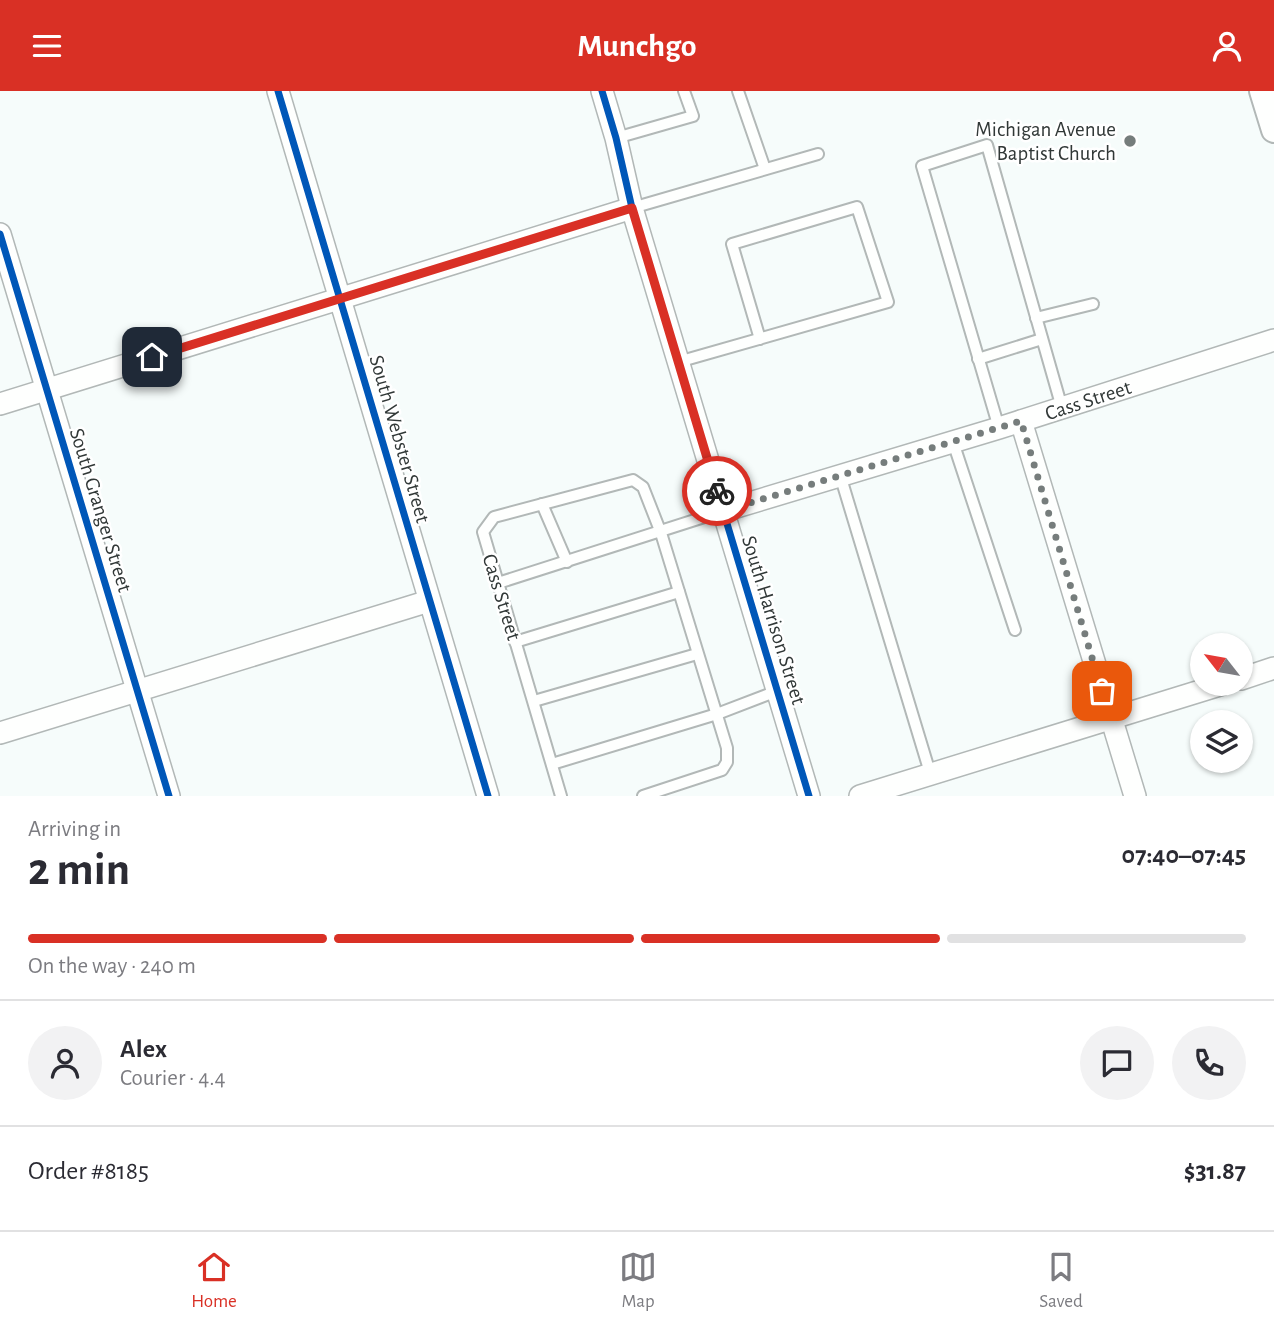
<!DOCTYPE html>
<html lang="en">
<head>
<meta charset="utf-8">
<style>
  body { margin:0; font-family:"Alegreya Sans",sans-serif; background:#f2f2f3; color:#2b2b33; height:100vh; display:flex; flex-direction:column; font-size:26px; white-space:nowrap }
  * { box-sizing:border-box; margin:0 }
  p { font-size:23px; color:#7c7c81 }
  .icon { flex:none; width:38px; height:38px; fill:none; stroke:currentColor; stroke-width:2; stroke-linecap:round; stroke-linejoin:round }
  .map { position:relative; height:705px; overflow:hidden }
  .details { display:flex; flex-direction:column; background:#fff; flex:1 }
  .details>* { flex:none }
  .needle { width:46px; rotate:301deg }
  .tools { position:absolute; left:1190px; top:542px; display:grid; gap:14px }
  .tools a { display:grid; place-items:center; width:63px; height:63px; border-radius:50%; background:#fff; box-shadow:0 2px 5px #0004; font-size:35px }
  .pin { position:absolute; display:grid; place-items:center; width:60px; height:60px; color:#fff; margin:-30px; border-radius:14px; box-shadow:0 4px 10px #0006 }
  .courier { position:absolute; display:grid; place-items:center; width:70px; height:70px; margin:-35px; border:5px solid #d93025; border-radius:50%; background:#fff; color:#222; box-shadow:0 2px 9px #0007 }
  .head em { font-style:normal; font-weight:700 }
  .head div { display:flex; flex-direction:column-reverse }
  .head { display:flex; align-items:center; justify-content:space-between; height:119px; padding:0 28px }
  h1 { font-size:46px; font-weight:700; line-height:52px }
  .bar { display:grid; grid-template-columns:repeat(4,1fr); gap:10px 7px; align-content:center; height:84px; padding:0 28px }
  .bar i { height:9px; border-radius:5px; background:#e1e1e2 }
  .bar .active { background:#d93025 }
  .bar p { grid-column:span 4 }
  .line { display:flex; align-items:center; gap:18px; padding:0 28px; border-top:2px solid #e1e1e2 }
  .line div { flex:1 }
  .round { display:grid; place-items:center; flex:none; width:74px; height:74px; border-radius:37px; background:#f2f2f3 }
  header { display:flex; justify-content:space-between; align-items:center; height:91px; padding:0 28px; background:#d93025; color:#fff; font-size:32px; font-weight:700 }
  .tab-bar { display:flex; justify-content:space-around; align-items:center; height:98px; border-top:2px solid #e1e1e2; background:#fff; font-size:19px; color:#7c7c81 }
  .tab-bar a { display:grid; justify-items:center; gap:4px }
  .tab-bar .active { color:#d93025 }
  .map>svg:first-child { display:block }
  .lines { fill:none; stroke-linecap:round; stroke-linejoin:round }
  .service-casing { stroke:#b2b8b7; stroke-width:14 }
  .minor-casing { stroke:#b2b8b7; stroke-width:24 }
  .tertiary-casing { stroke:#b2b8b7; stroke-width:28 }
  .service { stroke:#fefffe; stroke-width:10 }
  .minor { stroke:#fefffe; stroke-width:21 }
  .tertiary { stroke:#fefffe; stroke-width:24 }
  .cycleway-casing { stroke:#fff; stroke-width:11 }
  .cycleway { stroke:#0057b8; stroke-width:7 }
  .done { stroke:#767d7c; stroke-width:7; stroke-dasharray:0 12.6 }
  .route { stroke:#d93025; stroke-width:9 }
  .poi-dot { fill:#767d7c; stroke:#fff; stroke-width:2.5 }
  .labels { text-anchor:middle; stroke-width:5; stroke-linejoin:round; paint-order:stroke }
  .poi-label { font-size:21px; fill:#313837; stroke:#fff; text-anchor:end }
  .street-label { font-size:21px; fill:#313837; stroke:#fff }
</style>
</head>
<body>
<header><svg class="icon" aria-label="menu" viewBox="0 0 24 24"><path d="M4 6h16M4 12h16M4 18h16"/></svg>Munchgo<svg class="icon" aria-label="person" viewBox="0 0 24 24"><circle cx="12" cy="8" r="4"/><path d="M4 21q1-7 8-7t8 7"/></svg></header>
<div class="map">
<svg width="1274" height="705" viewBox="0 0 1274 705">
  <rect width="100%" height="100%" fill="#f6fcfb"/>
  <g class="lines">
    <defs>
      <g id="service">
        <path d="M738 0 765 78"/>
        <path d="M616 47 693 25 684 0"/>
        <path d="M632 117 818 63"/>
        <path d="M1036 227 1093 213"/>
        <path d="M978 268 1042 248"/>
        <path d="M678 271 888 211 857 116 732 153 760 248"/>
        <path d="M999 337 922 75 987 54 1062 317"/>
        <path d="M953 351 1015 539"/>
        <path d="M840 384 931 685"/>
        <path d="M542 413 567 471"/>
        <path d="M498 492 723 420"/>
        <path d="M515 551 679 501"/>
        <path d="M534 610 697 563"/>
        <path d="M552 673 717 623 777 600"/>
        <path d="M561 705 483 441 494 426 633 389 643 396 661 442 727 657V671L722 679 643 705"/>
      </g>
      <g id="minor">
        <path d="M278 0 488 705"/>
        <path d="M602 0 616 47 632 117 809 705"/>
        <path d="M0 143 169 705"/>
        <path d="M0 313 632 117"/>
        <path d="M1021 330 1135 705"/>
        <path d="M723 420 999 337 1274 249"/>
        <path d="M1241 588 1274 577"/>
        <path d="M0 642 429 510"/>
        <path d="M860 705 1223 593"/>
      </g>
      <path id="tertiary" d="M1262 0 1274 39"/>
    </defs>
    <use href="#service" class="service-casing"/>
    <use href="#minor" class="minor-casing"/>
    <use href="#tertiary" class="tertiary-casing"/>
    <use href="#service" class="service"/>
    <use href="#minor" class="minor"/>
    <use href="#tertiary" class="tertiary"/>
    <defs>
      <g id="cycleway">
        <path d="M278 0 488 705"/>
        <path d="M602 0 616 47 632 117 809 705"/>
        <path d="M0 143 169 705"/>
      </g>
    </defs>
    <use href="#cycleway" class="cycleway-casing"/>
    <use href="#cycleway" class="cycleway"/>
  </g>
  <g class="lines">
    <path class="done" d="M717 400 723 420 1021 330 1102 600"/>
    <path class="route" d="M152 266 632 117 717 400"/>
  </g>
  <circle class="poi-dot" cx="1130" cy="50" r="7"/>
  <g class="labels">
    <g class="poi-label">
      <text x="1116" y="45">Michigan Avenue<tspan x="1116" dy="24">Baptist Church</tspan></text>
    </g>
    <g class="street-label">
      <text transform="translate(1088 309) rotate(-18)" y="7">Cass Street</text>
      <text transform="translate(400 348) rotate(74)" y="7">South Webster Street</text>
      <text transform="translate(101 419) rotate(73)" y="7">South Granger Street</text>
      <text transform="translate(502 506) rotate(73)" y="7">Cass Street</text>
      <text transform="translate(774 529) rotate(73)" y="7">South Harrison Street</text>
    </g>
  </g>
</svg>
<div class="tools">
<a><svg class="needle" viewBox="-14 -14 28 28"><path d="M0-13l5 13h-10z" fill="#e53935"/><path d="M0 13l5-13h-10z" fill="#7c7c81"/></svg></a>
<a><svg class="icon" aria-label="layers" viewBox="0 0 24 24"><path d="M12 4l9 5-9 5-9-5zM3 14l9 5 9-5"/></svg></a>
</div>
<div class="pin" style="left:1102px;top:600px;background:#ea580c"><svg class="icon" aria-label="bag" viewBox="0 0 24 24"><path d="M5 8h14l-1 12H6zM9 8a3 3 0 0 1 6 0"/></svg></div>
<div class="pin" style="left:152px;top:266px;background:#1f2937"><svg class="icon" aria-label="home" viewBox="0 0 24 24"><path d="M3 11l9-7 9 7M6 9v11h12V9"/></svg></div>
<div class="courier" style="left:717px;top:400px"><svg class="icon" aria-label="bike" viewBox="0 0 24 24"><circle cx="6" cy="16" r="4"/><circle cx="18" cy="16" r="4"/><path d="M6 16l4-8h5l3 8M10 8l3 8H6M13 5h3"/></svg></div>
</div>
<section class="details">
<div class="head"><div><h1>2 min</h1><p>Arriving in</p></div><em>07:40–07:45</em></div>
<div class="bar"><i class="active"></i><i class="active"></i><i class="active"></i><i></i><p>On the way · 240 m</p></div>
<div class="line" style="height:126px"><a class="round"><svg class="icon" aria-label="person" viewBox="0 0 24 24"><circle cx="12" cy="8" r="4"/><path d="M4 21q1-7 8-7t8 7"/></svg></a><div><b>Alex</b><p>Courier · 4.4</p></div><a class="round"><svg class="icon" aria-label="chat" viewBox="0 0 24 24"><path d="M4 5h16v11H9l-5 4z"/></svg></a><a class="round"><svg class="icon" aria-label="phone" viewBox="0 0 24 24"><path d="M5 4h4l2 5-3 2q2 4 5 5l2-3 5 2v4C11 20 4 13 5 4z"/></svg></a></div>
<div class="line" style="height:91px"><div>Order #8185</div><b>$31.87</b></div>
</section>
<nav class="tab-bar">
<a class="active"><svg class="icon" aria-label="home" viewBox="0 0 24 24"><path d="M3 11l9-7 9 7M6 9v11h12V9"/></svg>Home</a>
<a><svg class="icon" aria-label="map" viewBox="0 0 24 24"><path d="M3 6l6-2 6 2 6-2v14l-6 2-6-2-6 2zM9 4v14M15 6v14"/></svg>Map</a>
<a><svg class="icon" aria-label="saved" viewBox="0 0 24 24"><path d="M7 4h10v16l-5-4-5 4z"/></svg>Saved</a>
</nav>
</body>
</html>
